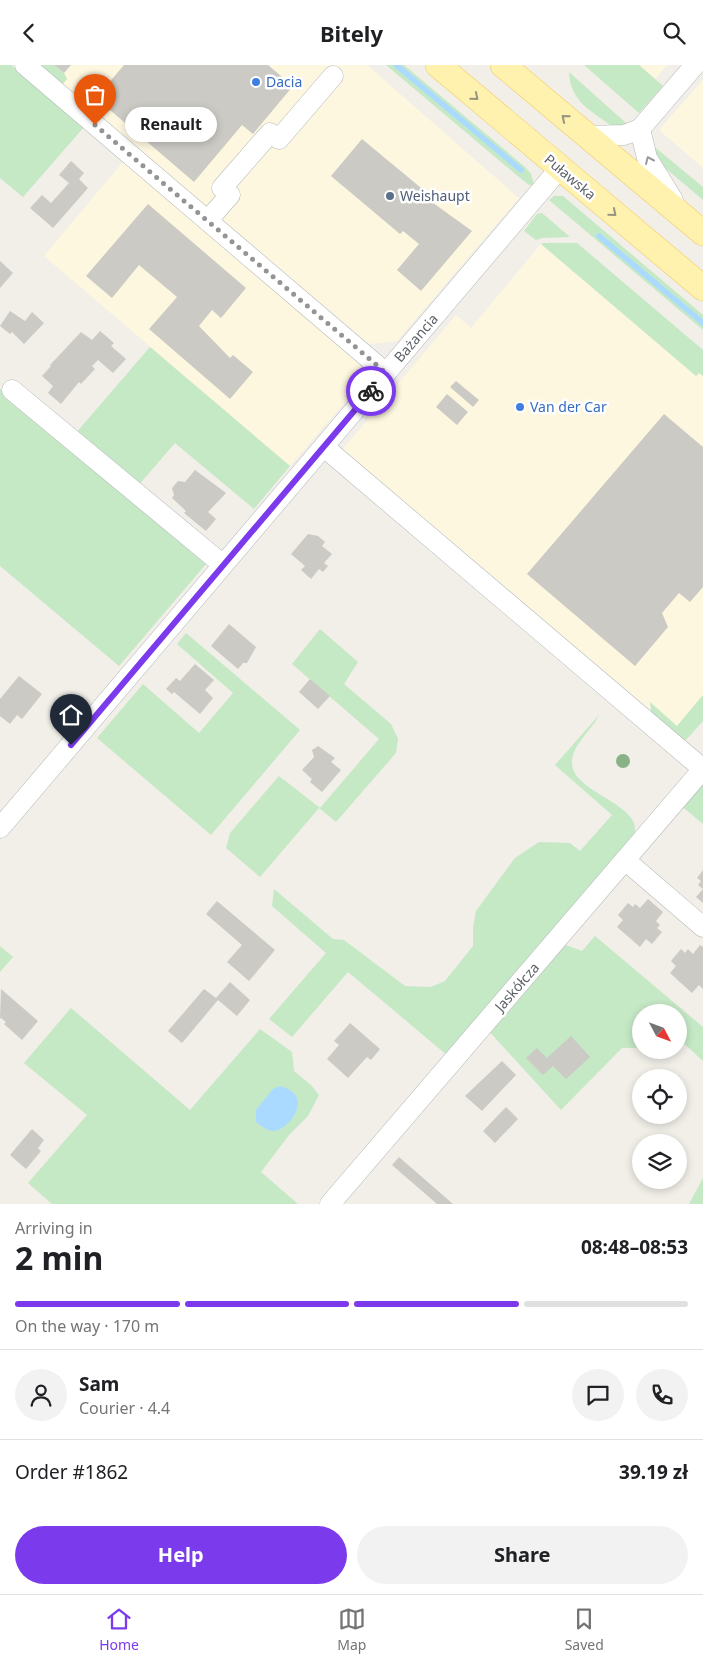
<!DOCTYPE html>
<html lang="en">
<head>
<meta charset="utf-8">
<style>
  body { margin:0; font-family:"Noto Sans",sans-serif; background:#f2f2f2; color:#202124; height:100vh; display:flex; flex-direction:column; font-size:19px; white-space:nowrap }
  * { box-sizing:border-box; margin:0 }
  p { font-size:16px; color:#757577 }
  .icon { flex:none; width:28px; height:28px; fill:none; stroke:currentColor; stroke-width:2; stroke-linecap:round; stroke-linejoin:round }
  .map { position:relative; height:1139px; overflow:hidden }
  .drawer { display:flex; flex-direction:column; background:#fff; flex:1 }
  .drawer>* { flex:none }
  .needle { width:32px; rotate:131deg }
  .tools { position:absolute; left:632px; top:939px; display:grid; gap:10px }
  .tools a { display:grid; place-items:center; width:55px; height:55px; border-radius:50%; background:#fff; box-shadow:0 2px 8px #0003; font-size:25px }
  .pin { position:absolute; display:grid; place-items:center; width:42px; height:42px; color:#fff; margin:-51px -21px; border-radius:50% 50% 50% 0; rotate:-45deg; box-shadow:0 0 5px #0007 }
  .pin .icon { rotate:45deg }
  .courier { position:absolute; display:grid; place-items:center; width:50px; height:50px; margin:-25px; border:4px solid #7c3aed; border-radius:50%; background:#fff; color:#222; box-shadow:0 1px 6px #0007 }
  .bubble { position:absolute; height:35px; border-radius:18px; background:#fff; box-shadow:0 2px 8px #0003; font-size:16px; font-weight:700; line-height:35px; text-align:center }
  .summary em { font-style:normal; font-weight:700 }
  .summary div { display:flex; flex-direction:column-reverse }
  .summary { display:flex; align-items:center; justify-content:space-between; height:85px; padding:0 15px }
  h1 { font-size:32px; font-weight:700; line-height:38px }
  .bar { display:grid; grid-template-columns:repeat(4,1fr); gap:8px 5px; align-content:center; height:60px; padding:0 15px }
  .bar i { height:6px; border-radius:4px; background:#e0e0e0 }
  .bar .current { background:#7c3aed }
  .bar p { grid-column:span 4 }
  .line { display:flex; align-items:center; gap:12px; padding:0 15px; border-top:1px solid #e0e0e0 }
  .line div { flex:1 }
  .round { display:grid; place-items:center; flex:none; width:52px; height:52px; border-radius:26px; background:#f2f2f2 }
  .button { display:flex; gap:10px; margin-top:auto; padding:10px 15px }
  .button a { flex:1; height:58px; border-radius:30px; background:#7c3aed; color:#fff; font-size:20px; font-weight:700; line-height:58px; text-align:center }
  .button a+a { background:#f2f2f2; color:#202124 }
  header { display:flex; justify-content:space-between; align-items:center; height:65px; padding:0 15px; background:#fff; font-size:22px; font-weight:700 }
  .dock { display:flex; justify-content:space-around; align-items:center; height:70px; border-top:1px solid #e0e0e0; background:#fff; font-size:14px; color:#757577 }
  .dock a { display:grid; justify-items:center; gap:2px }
  .dock .current { color:#7c3aed }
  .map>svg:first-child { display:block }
  .commercial { fill:#fef7e0 }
  .green { fill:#c5e8c5 }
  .water { fill:#aadaff }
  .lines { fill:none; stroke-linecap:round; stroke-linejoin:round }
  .stream { stroke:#aadaff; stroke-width:5.5 }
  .building { fill:#cccac5 }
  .minor-casing { stroke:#b5b8bc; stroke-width:21 }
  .major-casing { stroke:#f2c960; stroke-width:26 }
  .minor { stroke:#fff; stroke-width:20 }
  .major { stroke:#fff2af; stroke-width:25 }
  .tree { fill:#89b387 }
  .oneway { stroke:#979581 }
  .oneway2 { stroke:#979a9d }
  .done { stroke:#929495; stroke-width:5; stroke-dasharray:0 9 }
  .route { stroke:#7c3aed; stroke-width:6 }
  .shop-dot { fill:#3f7fe0; stroke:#fff; stroke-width:2 }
  .service-dot { fill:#5c6f8a; stroke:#fff; stroke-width:2 }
  .labels { text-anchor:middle; stroke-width:5; stroke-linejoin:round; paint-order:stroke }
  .shop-label { font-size:14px; fill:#366cbe; stroke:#fff; text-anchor:start }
  .street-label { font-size:14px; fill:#5f6368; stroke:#fff }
  .service-label { font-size:14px; fill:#4e5e75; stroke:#fff; text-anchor:start }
</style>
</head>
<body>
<header><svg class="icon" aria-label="back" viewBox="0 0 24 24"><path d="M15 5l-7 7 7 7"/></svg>Bitely<svg class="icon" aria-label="search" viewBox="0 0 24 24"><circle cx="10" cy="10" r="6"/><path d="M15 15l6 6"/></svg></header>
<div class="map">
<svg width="703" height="1139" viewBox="0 0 703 1139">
  <rect width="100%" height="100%" fill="#f1efe8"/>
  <g class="commercial">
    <path d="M40 0H367L519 133 397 276 369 279Z"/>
    <path d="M639 0H667L655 14Z"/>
    <path d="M703 15V103L659 65Z"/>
    <path d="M123 97 360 297 363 316 290 401 44 191Z"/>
    <path d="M541 179 696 310 699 308 703 311V630L677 661 650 638V645L343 384 456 250 471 263Z"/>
  </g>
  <g class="green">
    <path d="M0 0H11L84 62 23 132 0 113Z"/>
    <path d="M38 0H54L64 8 67 14 62 20Z"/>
    <path d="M386 0H404L525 102 531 109 534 120H529L519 112Z"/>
    <path d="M584 0H639L663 21 639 48Z"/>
    <path d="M569 7 627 59 613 62C592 46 570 37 569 7Z"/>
    <path d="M651 79 703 122V135L656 95Z"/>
    <path d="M554 131H563L703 250V265L549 135Z"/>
    <path d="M542 148 570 172 542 173 536 175 524 166 537 149Z"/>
    <path d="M543 178H577L703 285V311L699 308 696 311 541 179Z"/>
    <path d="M150 282 290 401 254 444 175 378 137 422 75 369Z"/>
    <path d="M0 324 206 499 119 601 0 501Z"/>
    <path d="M320 564 358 597 344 619 391 659 398 674 396 688 336 757 319 743 260 812 226 783 230 768 279 711 320 743 379 674 292 599Z"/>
    <path d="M186 568 300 665 211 770 97 673 143 619 199 668 233 628 177 579Z"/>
    <path d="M703 630V656L685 676 652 651 650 637 677 661Z"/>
    <path d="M599 650C592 665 572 680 572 697 571 724 625 735 634 758 635 761 635 767 635 770L448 991 348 907 292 972 269 954 326 888 272 841 274 824 333 874 344 875 405 921 431 922 445 916 473 881V863L476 846 515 793 539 777 570 778 580 786 612 750 555 700Z"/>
    <path d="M703 713V759L679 739Z"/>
    <path d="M595 871 703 962V996L679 974V948H641V983H622L561 1045 487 964 563 879 582 886Z"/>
    <path d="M0 881 13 892 0 907Z"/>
    <path d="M71 943 190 1045 260 964 292 987 294 1006 311 1020 319 1030 308 1051 289 1070 261 1107 298 1139H52L28 1118 87 1050 24 998Z"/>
    <path d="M703 1113V1139H689Z"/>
  </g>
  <path class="water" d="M280 1021C316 1030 289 1065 274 1066 267 1066 261 1061 256 1057V1045L273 1024Z"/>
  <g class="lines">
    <g class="stream">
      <path d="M396 0 521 105"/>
      <path d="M599 171 703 258"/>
    </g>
  </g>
  <g class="building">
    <path d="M54 0H71L64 8Z"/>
    <path d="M124 0H268L293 21 253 69 242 60 194 117 96 33Z"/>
    <path d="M362 74 432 132 429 135 472 166 421 226 397 205 419 179 403 166 400 169 331 111Z"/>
    <path d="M71 96 84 108 79 114 88 123 53 163 30 143 42 130 51 138 69 118 59 110Z"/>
    <path d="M148 139 246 223 221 253 212 245 199 261 230 293 233 290 253 307 230 334 149 264 177 232 139 200 112 233 86 211Z"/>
    <path d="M0 196 13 208 0 223Z"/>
    <path d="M10 246 25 256 32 247 44 258 24 279 12 267 10 269 0 261Z"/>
    <path d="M100 266 114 278 111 281 126 294 113 308 98 295 92 301 95 304 81 319 79 317 61 339 48 328 53 321 42 311 51 301 50 300 81 267 92 275Z"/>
    <path d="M456 316 479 335 473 342 450 322Z"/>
    <path d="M447 329 468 347 457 360 436 342Z"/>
    <path d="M664 349 703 382V522L690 537 679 528 662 548 668 562 635 601 527 509Z"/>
    <path d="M195 405 226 428 208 447 216 454 206 466 184 448 186 446 172 433 174 430 172 423 178 416 185 417Z"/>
    <path d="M308 469 318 471 325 477 322 481 332 489 324 498 328 501 323 507 319 504 311 514 301 505 305 501 291 489Z"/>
    <path d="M229 559 256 582 247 598H243L238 604 211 581Z"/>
    <path d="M195 599 214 615 205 625 213 633 200 649 174 627 172 629 166 624 176 613 180 616Z"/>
    <path d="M19 611 42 629 22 654 17 650 10 659 0 651V634Z"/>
    <path d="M310 614 330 631 318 644 299 627Z"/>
    <path d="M318 681 335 693 331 697 341 705 322 727 310 717 312 714 302 705 314 692 312 685Z"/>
    <path d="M703 805V824L698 820 701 816 697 813Z"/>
    <path d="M703 824V838L696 832Z"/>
    <path d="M648 834 663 847 656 856 660 860 657 863 662 867 652 879 646 874 640 882 617 862 623 855 618 850 628 838 633 842 635 839 640 843Z"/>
    <path d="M217 836 275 885 249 916 227 897 242 880 206 849Z"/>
    <path d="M700 880 703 882V924L699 920 692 928 670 908 676 901 671 896 681 884 685 888 688 884 693 889Z"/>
    <path d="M230 917 250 935 237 951 218 935 182 978 168 966 204 924 216 933Z"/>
    <path d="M1 924 38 956 22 975 4 959 6 957 1 953 0 954Z"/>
    <path d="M350 958 380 984 371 995 367 992 348 1013 327 994 339 980 334 976Z"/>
    <path d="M571 971 590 992 566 1014 553 1001 543 1010 526 993 537 983 547 993Z"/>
    <path d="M502 996 516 1010 482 1046 465 1031Z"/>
    <path d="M506 1042 518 1054 495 1078 483 1066Z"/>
    <path d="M32 1064 44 1075 38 1083 41 1086 26 1104 10 1090Z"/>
    <path d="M399 1092 453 1139H437L392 1100Z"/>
  </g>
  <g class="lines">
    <defs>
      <g id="minor">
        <path d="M25 0 386 308"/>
        <path d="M640 64 647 93 673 135"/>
        <path d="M586 71 624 70 640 64 695 0"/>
        <path d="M208 155 230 130 222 123 270 68 279 74 333 11"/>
        <path d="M12 325 222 499"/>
        <path d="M324 382 703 704"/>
        <path d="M0 763 560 103"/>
        <path d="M625 795 703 862"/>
        <path d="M330 1139 703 704"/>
      </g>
      <g id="major">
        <path d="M438 0 703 223"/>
        <path d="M503 0 703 168"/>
      </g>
    </defs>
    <use href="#minor" class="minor-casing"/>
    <use href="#major" class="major-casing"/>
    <use href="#minor" class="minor"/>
    <use href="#major" class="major"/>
  </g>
  <circle class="tree" cx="623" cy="696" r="7"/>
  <defs><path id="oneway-chevron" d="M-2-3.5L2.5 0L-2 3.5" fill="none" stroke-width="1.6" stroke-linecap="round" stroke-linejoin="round" transform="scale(1.25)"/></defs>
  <g class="oneway">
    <use href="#oneway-chevron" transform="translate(475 32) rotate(40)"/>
    <use href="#oneway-chevron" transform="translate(565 53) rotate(-140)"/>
    <use href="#oneway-chevron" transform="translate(613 148) rotate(40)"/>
  </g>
  <use class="oneway2" href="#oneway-chevron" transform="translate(649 95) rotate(-114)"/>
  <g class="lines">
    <path class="done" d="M95 60 386 308 371 326"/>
    <path class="route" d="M71 680 371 326"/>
  </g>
  <g class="shop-dot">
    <circle cx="256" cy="17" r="5"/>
    <circle cx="520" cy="342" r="5"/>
  </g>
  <circle class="service-dot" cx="390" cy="131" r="5"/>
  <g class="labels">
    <g class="shop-label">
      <text x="266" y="22">Dacia</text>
      <text x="530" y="347">Van der Car</text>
    </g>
    <g class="street-label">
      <text transform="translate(570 112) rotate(40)" y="5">Puławska</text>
      <text transform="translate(416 273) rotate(-49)" y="5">Bażancia</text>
      <text transform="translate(517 922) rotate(-49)" y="5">Jaskółcza</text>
    </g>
    <g class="service-label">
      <text x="400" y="136">Weishaupt</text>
    </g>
  </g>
</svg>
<div class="tools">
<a><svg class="needle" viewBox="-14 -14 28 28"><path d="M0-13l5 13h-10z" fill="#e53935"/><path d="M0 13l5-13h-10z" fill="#757577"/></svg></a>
<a><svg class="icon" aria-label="locate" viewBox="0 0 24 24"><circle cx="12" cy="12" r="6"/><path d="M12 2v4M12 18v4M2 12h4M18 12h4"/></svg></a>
<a><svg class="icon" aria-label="layers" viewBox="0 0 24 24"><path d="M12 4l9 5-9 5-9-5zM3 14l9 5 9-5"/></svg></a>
</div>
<div class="pin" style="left:95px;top:60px;background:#ea580c"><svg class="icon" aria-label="bag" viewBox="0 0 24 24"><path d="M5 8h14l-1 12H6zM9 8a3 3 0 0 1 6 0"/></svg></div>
<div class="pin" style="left:71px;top:680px;background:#1f2937"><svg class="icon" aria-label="home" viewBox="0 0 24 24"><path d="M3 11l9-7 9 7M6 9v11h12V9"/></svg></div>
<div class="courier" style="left:371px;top:326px"><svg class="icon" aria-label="bike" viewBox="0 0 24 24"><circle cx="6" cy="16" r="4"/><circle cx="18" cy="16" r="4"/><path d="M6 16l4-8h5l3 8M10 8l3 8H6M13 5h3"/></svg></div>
<div class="bubble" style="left:125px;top:42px;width:92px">Renault</div>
</div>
<section class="drawer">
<div class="summary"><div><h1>2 min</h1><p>Arriving in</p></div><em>08:48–08:53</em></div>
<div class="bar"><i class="current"></i><i class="current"></i><i class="current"></i><i></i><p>On the way · 170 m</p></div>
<div class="line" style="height:90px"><a class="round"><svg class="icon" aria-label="person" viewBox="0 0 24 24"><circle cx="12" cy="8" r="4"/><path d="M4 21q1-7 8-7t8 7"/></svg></a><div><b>Sam</b><p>Courier · 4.4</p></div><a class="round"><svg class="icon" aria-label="chat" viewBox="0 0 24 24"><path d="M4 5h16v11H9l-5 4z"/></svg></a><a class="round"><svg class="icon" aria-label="phone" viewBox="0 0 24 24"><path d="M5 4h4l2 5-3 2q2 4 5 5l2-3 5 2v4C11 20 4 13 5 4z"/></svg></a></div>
<div class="line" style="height:65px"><div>Order #1862</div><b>39.19 zł</b></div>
<div class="button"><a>Help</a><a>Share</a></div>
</section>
<nav class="dock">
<a class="current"><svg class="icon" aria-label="home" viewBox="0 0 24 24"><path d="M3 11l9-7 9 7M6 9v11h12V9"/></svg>Home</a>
<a><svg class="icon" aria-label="map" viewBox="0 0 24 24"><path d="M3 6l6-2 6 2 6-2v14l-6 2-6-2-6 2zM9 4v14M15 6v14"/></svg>Map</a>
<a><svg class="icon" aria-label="saved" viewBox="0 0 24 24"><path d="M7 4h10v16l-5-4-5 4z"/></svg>Saved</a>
</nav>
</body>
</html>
